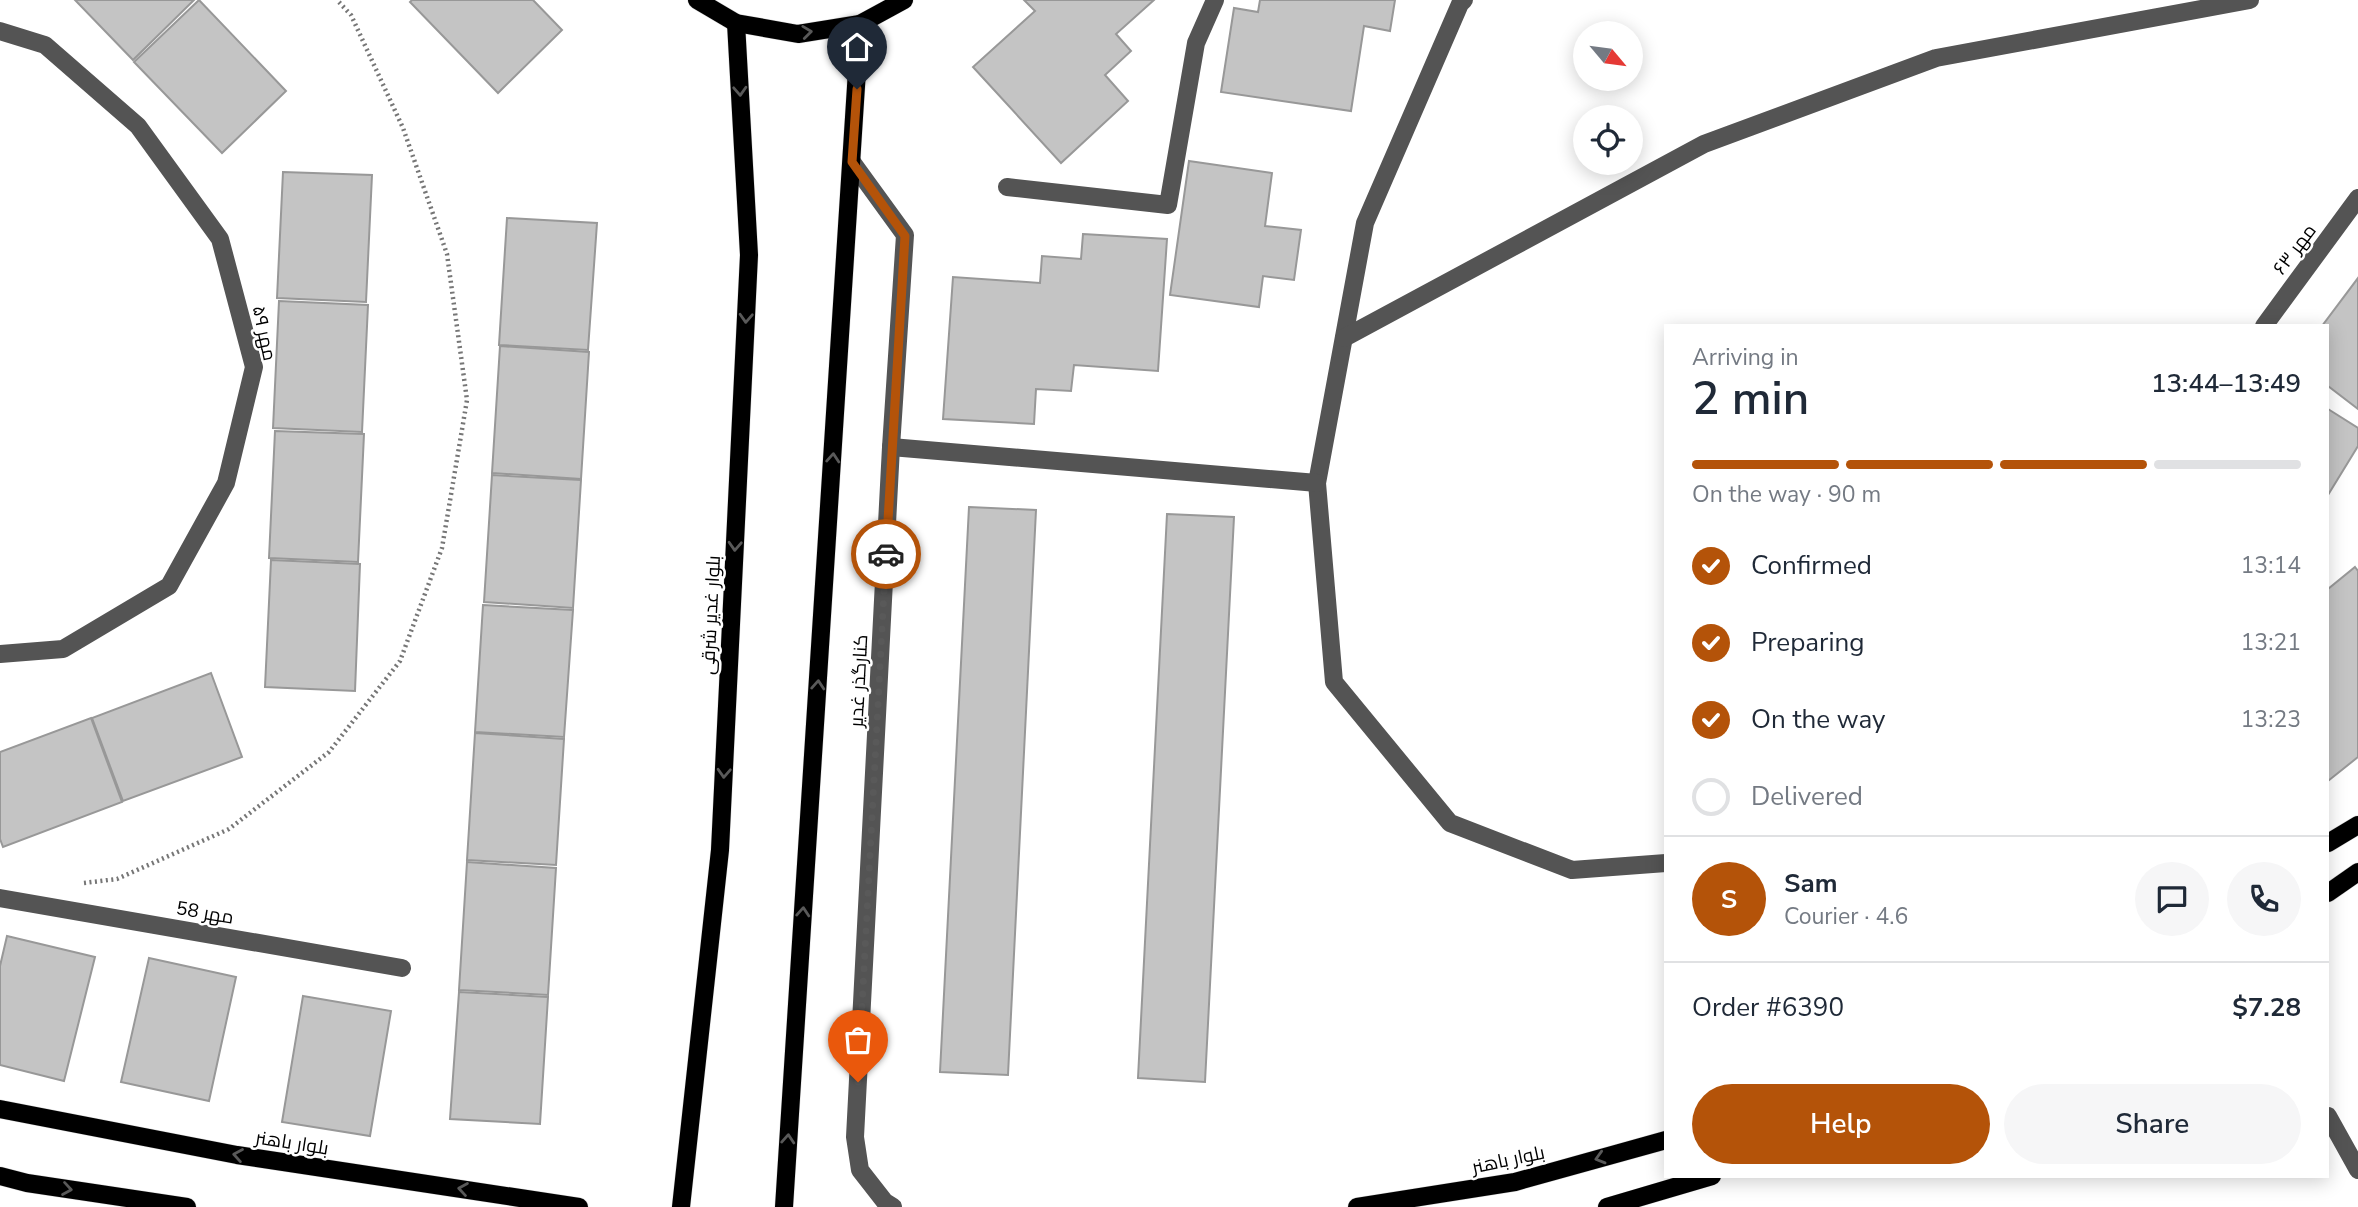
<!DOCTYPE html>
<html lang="en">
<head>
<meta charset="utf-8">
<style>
  body { margin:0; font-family:"Nunito Sans",Cairo,sans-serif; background:#f6f6f7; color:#1f2937; height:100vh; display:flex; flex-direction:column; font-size:26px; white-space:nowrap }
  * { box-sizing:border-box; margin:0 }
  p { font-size:23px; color:#747a83 }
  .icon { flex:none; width:38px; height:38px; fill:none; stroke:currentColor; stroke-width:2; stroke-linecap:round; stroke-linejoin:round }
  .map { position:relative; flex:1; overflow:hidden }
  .sheet { position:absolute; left:1664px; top:324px; width:665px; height:854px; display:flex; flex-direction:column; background:#fff; border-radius:0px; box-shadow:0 4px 18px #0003 }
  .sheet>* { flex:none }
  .needle { width:46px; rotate:119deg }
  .tools { position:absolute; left:1573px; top:21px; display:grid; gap:14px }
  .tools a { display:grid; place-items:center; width:70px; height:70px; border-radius:50%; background:#fff; box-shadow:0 4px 18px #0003; font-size:35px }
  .pin { position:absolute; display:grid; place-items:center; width:60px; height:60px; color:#fff; margin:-72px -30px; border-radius:50% 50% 50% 0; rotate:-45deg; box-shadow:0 0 7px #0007 }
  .pin .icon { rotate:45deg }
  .courier { position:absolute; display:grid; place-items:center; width:70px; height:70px; margin:-35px; border:5px solid #b45309; border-radius:50%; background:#fff; color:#222; box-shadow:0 2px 9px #0007 }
  .head em { font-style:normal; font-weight:600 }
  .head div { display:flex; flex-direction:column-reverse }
  .head { display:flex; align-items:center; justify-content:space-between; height:119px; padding:0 28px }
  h1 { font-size:46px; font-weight:600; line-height:52px }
  .bar { display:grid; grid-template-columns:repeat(4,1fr); gap:10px 7px; align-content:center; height:84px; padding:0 28px }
  .bar i { height:9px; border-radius:5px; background:#e0e1e3 }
  .bar .selected { background:#b45309 }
  .bar p { grid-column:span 4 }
  .line { display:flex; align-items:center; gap:18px; padding:0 28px; border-top:2px solid #e0e1e3 }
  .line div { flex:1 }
  .round { display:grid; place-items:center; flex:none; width:74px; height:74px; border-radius:37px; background:#f6f6f7 }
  ol { padding:0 28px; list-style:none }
  li { display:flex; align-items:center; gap:21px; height:77px }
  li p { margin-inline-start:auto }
  li .icon { padding:7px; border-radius:50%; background:#b45309; color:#fff; stroke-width:4 }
  li:last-child { color:#747a83 }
  li i { width:38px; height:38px; border:4px solid #e0e1e3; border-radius:50% }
  .action { display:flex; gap:14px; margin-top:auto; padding:14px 28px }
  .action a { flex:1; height:80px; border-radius:42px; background:#b45309; color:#fff; font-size:28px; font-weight:600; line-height:80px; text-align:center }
  .action a+a { background:#f6f6f7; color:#1f2937 }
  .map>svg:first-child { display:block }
  .building { fill:#c4c4c4; stroke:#989898; stroke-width:2 }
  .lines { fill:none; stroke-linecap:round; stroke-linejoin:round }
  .major-casing { stroke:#dbdbdb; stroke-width:19 }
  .path { stroke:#767676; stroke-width:4.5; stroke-dasharray:2 3.5; stroke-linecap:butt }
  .minor { stroke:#545454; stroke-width:18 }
  .major { stroke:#000; stroke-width:18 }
  .oneway { stroke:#595959 }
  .done { stroke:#595959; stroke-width:7; stroke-dasharray:0 12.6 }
  .route { stroke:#b45309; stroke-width:9 }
  .labels { text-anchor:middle; stroke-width:5; stroke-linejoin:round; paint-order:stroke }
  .street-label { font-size:19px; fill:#000; stroke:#fff }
</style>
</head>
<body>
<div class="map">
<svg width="2358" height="1207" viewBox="0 0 2358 1207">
  <rect width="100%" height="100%" fill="#fff"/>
  <g class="building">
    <path d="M75 0H194L133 60Z"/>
    <path d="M199 0 286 91 222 153 134 62Z"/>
    <path d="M412 0H533L562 30 498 93 410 2Z"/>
    <path d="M1024 0H1154L1116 34 1131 51 1105 75 1128 101 1061 163 973 67 1035 11Z"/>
    <path d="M1260 0H1395L1390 31 1364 26 1351 111 1221 92 1234 8 1258 12Z"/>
    <path d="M1189 161 1272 173 1265 226 1301 230 1294 280 1263 276 1259 307 1170 295Z"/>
    <path d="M283 172 372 175 366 302 277 298Z"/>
    <path d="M507 218 597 223 588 350 499 345Z"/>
    <path d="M1083 234 1167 239 1158 371 1074 365 1071 391 1036 389 1034 424 943 419 953 277 1040 283 1042 256 1081 259Z"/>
    <path d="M2358 278V409L2328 386V326H2322Z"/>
    <path d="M279 301 368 305 362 432 273 428Z"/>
    <path d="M500 346 589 352 581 479 492 473Z"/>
    <path d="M2328 409 2358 428V446L2328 495Z"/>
    <path d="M275 431 364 434 358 562 269 558Z"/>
    <path d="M492 475 581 480 573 608 484 602Z"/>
    <path d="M969 507 1036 510 1008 1075 940 1072Z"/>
    <path d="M1167 514 1234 517 1205 1082 1138 1078Z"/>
    <path d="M271 560 360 564 355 691 265 687Z"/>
    <path d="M2355 567 2358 571V757L2328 781V589Z"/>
    <path d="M483 605 573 610 564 737 475 732Z"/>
    <path d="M211 673 242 757 123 801 92 718Z"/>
    <path d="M91 718 122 802 3 847 0 839V752Z"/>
    <path d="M475 733 564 739 556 865 467 860Z"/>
    <path d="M467 862 556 868 548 995 459 990Z"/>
    <path d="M7 936 95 957 64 1081 0 1065V966Z"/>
    <path d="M149 958 236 977 209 1101 121 1082Z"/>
    <path d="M459 992 548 997 540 1124 450 1119Z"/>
    <path d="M303 996 391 1011 370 1136 282 1122Z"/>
  </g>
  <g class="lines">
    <defs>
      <g id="major">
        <path d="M697 0 736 23 798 34 860 24 904 0"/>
        <path d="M2328 843 2358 825"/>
        <path d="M2328 893 2358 872"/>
        <path d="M0 1109 237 1155 579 1207"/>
        <path d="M0 1176 27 1183 187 1207"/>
        <path d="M681 1207 720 850 749 255 736 23"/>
        <path d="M784 1207 860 24"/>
        <path d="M1357 1207 1515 1182 1666 1140"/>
        <path d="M1607 1207 1712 1176"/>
      </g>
    </defs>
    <use href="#major" class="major-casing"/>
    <path class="path" d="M84 883 117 879 229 829 329 752 400 661 442 548 467 400 447 254 403 128 351 15 337 0"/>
    <g class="minor">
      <path d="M1464 0 1460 4 1365 223 1317 483 1334 682 1450 823 1572 870 1666 863"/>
      <path d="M0 31 45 45 138 126 220 239 254 367 226 483 169 586 63 649 0 654"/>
      <path d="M852 162 905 235 891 447 855 1137 860 1170 885 1202 893 1207"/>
      <path d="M1007 187 1168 205 1196 43 1215 0"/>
      <path d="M2264 326 2358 198"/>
      <path d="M1344 338 1704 144 1936 58 2250 0"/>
      <path d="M891 447 1317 483"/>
      <path d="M0 898 402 968"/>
      <path d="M2328 1116 2358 1170"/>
    </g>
    <use href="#major" class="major"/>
  </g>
  <defs><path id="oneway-chevron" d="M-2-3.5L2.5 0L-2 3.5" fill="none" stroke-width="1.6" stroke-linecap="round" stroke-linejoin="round" transform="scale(1.75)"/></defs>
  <g class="oneway">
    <use href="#oneway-chevron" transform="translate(807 32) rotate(-7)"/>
    <use href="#oneway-chevron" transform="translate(740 91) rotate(87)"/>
    <use href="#oneway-chevron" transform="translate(746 318) rotate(93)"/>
    <use href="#oneway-chevron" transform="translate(833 458) rotate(-86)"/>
    <use href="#oneway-chevron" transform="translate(735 546) rotate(93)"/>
    <use href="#oneway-chevron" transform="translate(818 685) rotate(-86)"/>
    <use href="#oneway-chevron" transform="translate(724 773) rotate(93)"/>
    <use href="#oneway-chevron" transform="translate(803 912) rotate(-86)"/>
    <use href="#oneway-chevron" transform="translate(788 1139) rotate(-86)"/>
    <use href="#oneway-chevron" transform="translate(238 1155) rotate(-170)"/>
    <use href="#oneway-chevron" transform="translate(1600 1158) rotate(164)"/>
    <use href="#oneway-chevron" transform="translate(67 1189) rotate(9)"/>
    <use href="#oneway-chevron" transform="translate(463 1189) rotate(-171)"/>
  </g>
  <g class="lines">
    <path class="done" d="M858 1082 886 554"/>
    <path class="route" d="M857 89 852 162 905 236 886 554"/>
  </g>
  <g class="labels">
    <g class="street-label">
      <text transform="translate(2294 249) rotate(-53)" y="7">مهر ۶۳</text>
      <text transform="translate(265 333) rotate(78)" y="7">مهر ۵۹</text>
      <text transform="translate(710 615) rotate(-87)" y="7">بلوار غدیر شرقی</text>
      <text transform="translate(858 681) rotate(-87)" y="7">کنارگذر غدیر</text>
      <text transform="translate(205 912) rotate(10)" y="7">مهر 58</text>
      <text transform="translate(292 1142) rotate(9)" y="7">بلوار باهنر</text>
      <text transform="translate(1508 1159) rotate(-12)" y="7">بلوار باهنر</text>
    </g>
  </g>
</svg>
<div class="tools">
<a><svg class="needle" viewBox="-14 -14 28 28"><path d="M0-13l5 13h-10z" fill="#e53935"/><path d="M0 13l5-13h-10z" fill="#747a83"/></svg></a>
<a><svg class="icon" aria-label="locate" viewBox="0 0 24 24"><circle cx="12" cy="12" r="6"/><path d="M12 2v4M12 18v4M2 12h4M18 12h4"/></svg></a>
</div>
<div class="pin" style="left:858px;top:1082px;background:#ea580c"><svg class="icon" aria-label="bag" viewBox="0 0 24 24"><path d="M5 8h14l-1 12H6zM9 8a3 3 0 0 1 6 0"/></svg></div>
<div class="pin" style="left:857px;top:89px;background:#1f2937"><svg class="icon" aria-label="home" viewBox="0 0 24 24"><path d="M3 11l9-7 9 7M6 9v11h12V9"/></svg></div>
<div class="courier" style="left:886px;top:554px"><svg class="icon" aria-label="car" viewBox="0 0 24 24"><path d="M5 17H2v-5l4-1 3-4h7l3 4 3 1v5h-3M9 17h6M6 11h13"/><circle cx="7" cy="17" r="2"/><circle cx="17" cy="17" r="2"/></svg></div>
<section class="sheet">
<div class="head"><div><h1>2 min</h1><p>Arriving in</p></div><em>13:44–13:49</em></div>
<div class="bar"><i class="selected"></i><i class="selected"></i><i class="selected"></i><i></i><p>On the way · 90 m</p></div>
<ol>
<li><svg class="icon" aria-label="check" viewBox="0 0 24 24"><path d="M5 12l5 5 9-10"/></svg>Confirmed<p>13:14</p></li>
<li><svg class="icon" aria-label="check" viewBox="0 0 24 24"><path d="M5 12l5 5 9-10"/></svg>Preparing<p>13:21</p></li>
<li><svg class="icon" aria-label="check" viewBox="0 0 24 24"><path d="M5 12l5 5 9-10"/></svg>On the way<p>13:23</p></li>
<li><i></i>Delivered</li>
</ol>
<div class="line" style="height:126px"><b class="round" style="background:#b45309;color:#fff">S</b><div><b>Sam</b><p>Courier · 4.6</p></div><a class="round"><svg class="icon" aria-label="chat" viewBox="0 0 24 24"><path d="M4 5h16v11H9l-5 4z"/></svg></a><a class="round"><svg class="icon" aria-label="phone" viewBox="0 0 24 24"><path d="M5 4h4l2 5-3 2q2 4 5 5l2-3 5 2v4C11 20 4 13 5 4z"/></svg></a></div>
<div class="line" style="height:91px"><div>Order #6390</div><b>$7.28</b></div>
<div class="action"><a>Help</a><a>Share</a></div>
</section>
</div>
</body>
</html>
